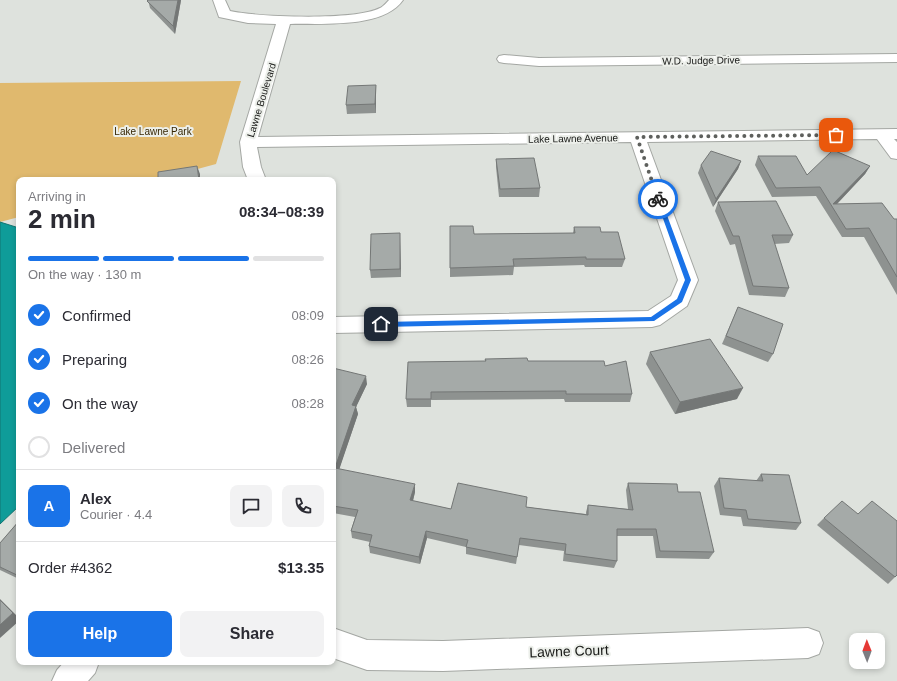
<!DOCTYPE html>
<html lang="en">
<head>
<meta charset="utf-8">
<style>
  body { margin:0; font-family:Helvetica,sans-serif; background:#f2f2f3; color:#2b2b33; height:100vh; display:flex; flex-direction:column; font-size:15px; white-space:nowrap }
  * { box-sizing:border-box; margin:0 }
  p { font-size:13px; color:#7c7c81 }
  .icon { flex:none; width:22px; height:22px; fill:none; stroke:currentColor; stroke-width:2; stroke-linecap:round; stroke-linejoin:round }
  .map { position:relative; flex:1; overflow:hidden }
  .panel { position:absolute; left:16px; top:177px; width:320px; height:488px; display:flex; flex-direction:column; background:#fff; border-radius:8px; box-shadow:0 2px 6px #0003 }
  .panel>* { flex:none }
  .needle { width:26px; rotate:359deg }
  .tools { position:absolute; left:849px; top:633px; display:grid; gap:8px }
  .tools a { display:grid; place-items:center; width:36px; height:36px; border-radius:8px; background:#fff; box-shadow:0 2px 6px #0003; font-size:20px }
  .pin { position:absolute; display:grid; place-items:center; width:34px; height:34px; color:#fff; margin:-17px; border-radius:8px; box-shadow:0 2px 6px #0006 }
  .courier { position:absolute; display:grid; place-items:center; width:40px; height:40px; margin:-20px; border:3px solid #1a73e8; border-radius:50%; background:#fff; color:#222; box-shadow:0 1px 5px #0007 }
  .overview em { font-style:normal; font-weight:800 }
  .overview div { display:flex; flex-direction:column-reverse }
  .overview { display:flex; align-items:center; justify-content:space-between; height:68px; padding:0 12px }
  h1 { font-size:26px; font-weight:800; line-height:30px }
  .bar { display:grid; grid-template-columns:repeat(4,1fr); gap:6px 4px; align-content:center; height:48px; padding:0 12px }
  .bar i { height:5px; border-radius:3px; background:#e1e1e2 }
  .bar .active { background:#1a73e8 }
  .bar p { grid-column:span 4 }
  .line { display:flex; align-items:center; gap:10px; padding:0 12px; border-top:1px solid #e1e1e2 }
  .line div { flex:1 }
  .round { display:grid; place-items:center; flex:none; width:42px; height:42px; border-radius:8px; background:#f2f2f3 }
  ol { padding:0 12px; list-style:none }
  li { display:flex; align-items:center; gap:12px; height:44px }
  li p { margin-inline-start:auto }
  li .icon { padding:4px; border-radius:50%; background:#1a73e8; color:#fff; stroke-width:4 }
  li:last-child { color:#7c7c81 }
  li i { width:22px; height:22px; border:2px solid #e1e1e2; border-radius:50% }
  .primary-button { display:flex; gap:8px; margin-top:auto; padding:8px 12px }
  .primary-button a { flex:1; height:46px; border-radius:8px; background:#1a73e8; color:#fff; font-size:16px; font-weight:800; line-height:46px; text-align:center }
  .primary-button a+a { background:#f2f2f3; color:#2b2b33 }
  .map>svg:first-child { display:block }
  .green { fill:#e0b96e }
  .water { fill:#0f9c99; stroke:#127572 }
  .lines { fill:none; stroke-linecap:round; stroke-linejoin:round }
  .minor-casing { stroke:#a4a7a3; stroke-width:2 }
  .minor { fill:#fff; fill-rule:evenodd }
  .wall { fill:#8e9290 }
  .shaded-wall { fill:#747776 }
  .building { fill:#a5aaa8; stroke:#747776 }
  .route { fill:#1a73e8 }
  .done { stroke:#5e605d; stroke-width:4; stroke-dasharray:0 7.2 }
  .labels { text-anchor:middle; stroke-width:4; stroke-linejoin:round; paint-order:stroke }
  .far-street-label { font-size:10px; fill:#191a18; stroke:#ecefea }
  .far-park-label { font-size:10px; fill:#372704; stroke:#ecefea }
  .near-street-label { font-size:14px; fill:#191a18; stroke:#ecefea }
</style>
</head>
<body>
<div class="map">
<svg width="897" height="681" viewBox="0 0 897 681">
  <rect width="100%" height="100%" fill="#dee2dd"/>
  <path class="green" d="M241 81 216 164 157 180H19V217L0 222V83Z"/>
  <path class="water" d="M0 222 19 228V506L0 524Z"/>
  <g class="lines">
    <defs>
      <g id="minor">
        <path d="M213 0H225L230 11C259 17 354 21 380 8 383 7 387 2 389 0H403C383 29 321 23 290 24L258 137 897 129V139H894L897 142V159L891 158 877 139 647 142 698 280 687 306 660 325 652 327 333 333V317L648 311 671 296 678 280 631 142 257 147 261 167 266 180H248L243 167 240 142 276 24 248 23 219 17Z"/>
        <path d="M897 54V62L539 66 504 63 499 62 497 59 499 56 504 55 539 58Z"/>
        <path d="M333 628 367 640 443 641 808 628 819 632 823 643 819 654 808 658 443 671 367 670 333 658Z"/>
        <path d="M64 662H99L95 673 88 681H52L57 670Z"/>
      </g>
    </defs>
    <use href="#minor" class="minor-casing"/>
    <use href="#minor" class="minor"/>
  </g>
  <g class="wall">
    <path d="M148 0H181L175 34 150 8Z"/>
    <path d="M376 85V113L347 114 346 105Z"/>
    <path d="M758 156 807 175 870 166 865 174 837 204 894 219H897V295L864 237H842L816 196 772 197 755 165Z"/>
    <path d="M496 159 540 188 539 197H499L496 167Z"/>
    <path d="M741 161 738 169 713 207 698 173 701 165Z"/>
    <path d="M718 202 793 235 789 243 774 244 789 288 785 297 749 295 735 244 730 245 715 211Z"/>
    <path d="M450 226 474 234 573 233 574 227 601 232 625 259 622 267H585L584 265 514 267 513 275 450 277Z"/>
    <path d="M400 233 401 277 371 278 370 270Z"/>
    <path d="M738 307 773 354 768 362 722 344Z"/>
    <path d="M650 352 737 399 675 414 646 364Z"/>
    <path d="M485 359 605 366 632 394 630 402H565L564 399 431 400V407H407L406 399 485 361Z"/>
    <path d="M333 368 367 384 356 407 358 414 339 469 415 492 413 501 451 509 526 507 586 514V512L588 505 628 509 626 490 628 483 678 492 714 552 709 559 656 558 653 536H617V561L614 568 563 561 564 551 519 545 516 564 466 554V547L427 538 420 564 370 553 369 546 370 542 352 538 351 531 355 517 333 513Z"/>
    <path d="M761 474 801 523 796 530 743 526 741 517 720 515 714 486 719 478 756 481Z"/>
    <path d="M824 518 897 575 888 584 817 525Z"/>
    <path d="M19 521V579L0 570V543Z"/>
  </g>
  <g class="shaded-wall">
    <path d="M178 0H181L175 34 173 26Z"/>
    <path d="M376 85V113L375 104Z"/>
    <path d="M741 161 738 169 713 207 716 199Z"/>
    <path d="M197 166 200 174V180H199Z"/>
    <path d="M870 166 865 174 833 208V204Z"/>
    <path d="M400 233V241L401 277 400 269Z"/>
    <path d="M366 376 367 384 356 407 358 414 337 476 335 468 352 405Z"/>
    <path d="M743 388 737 399 675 414 680 402Z"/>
    <path d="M415 484V492L411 508 410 500Z"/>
    <path d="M426 531 427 538 420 564 419 557Z"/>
    <path d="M0 599 19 618V621L0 638Z"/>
  </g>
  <g class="building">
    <path d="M148 0H178L173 26 147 1Z"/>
    <path d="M376 85 375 104 346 105 348 86Z"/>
    <path d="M833 150 870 166 833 204 882 203 894 219H897V277L869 228 846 229 820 187 776 188 758 156H796L807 175Z"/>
    <path d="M711 151 741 161 716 199 701 165Z"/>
    <path d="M534 158 540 188 500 189 496 159Z"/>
    <path d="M197 166 199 180H158V172Z"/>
    <path d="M776 201 793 235H772L789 288 753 286 739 236H733L718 202Z"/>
    <path d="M450 226H473L474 234 575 233 574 227H600L601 232H618L625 259H586V257L513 259 514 266 450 268Z"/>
    <path d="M400 233V269L370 270 371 234Z"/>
    <path d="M738 307 783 324 773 354 726 336Z"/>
    <path d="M710 339 743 388 680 402 650 352Z"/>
    <path d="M527 358 528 361H604L605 366 626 361 632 394H566V391L431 392V399H406L408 362 486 361 485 359Z"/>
    <path d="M333 368 366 376 352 405 356 406 335 468 415 484 410 500 451 509 458 483 527 497 526 507 588 515V505L633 510 628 483 677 484 678 492H700L714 552 660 551 656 529H617V561L565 554 566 544 520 538 517 557 466 547 468 540 426 531 419 557 369 546 372 535 351 531 358 510 333 506Z"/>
    <path d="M761 474 789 475 801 523 748 519 746 510 724 508 719 478 763 481Z"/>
    <path d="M842 501 858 514 872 501 897 521V575L895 577 824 518Z"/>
    <path d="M19 521V576L0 567V543Z"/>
    <path d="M0 600 13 613 0 625Z"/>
  </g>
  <path class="route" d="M658 197 661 199 691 280 682 302 654 321 381 327 378 324 381 322 651 317 677 299 685 280 656 199Z"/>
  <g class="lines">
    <path class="done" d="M658 199 637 137 836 135"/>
  </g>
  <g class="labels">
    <g class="far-street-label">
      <text transform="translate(701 60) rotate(-1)" y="4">W.D. Judge Drive</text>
      <text transform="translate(261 100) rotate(-73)" y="4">Lawne Boulevard</text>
      <text transform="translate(573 138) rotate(-1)" y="4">Lake Lawne Avenue</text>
    </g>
    <g class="far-park-label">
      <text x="153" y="135">Lake Lawne Park</text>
    </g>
    <g class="near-street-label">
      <text transform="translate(569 651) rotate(-2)" y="5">Lawne Court</text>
    </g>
  </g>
</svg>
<div class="tools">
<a><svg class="needle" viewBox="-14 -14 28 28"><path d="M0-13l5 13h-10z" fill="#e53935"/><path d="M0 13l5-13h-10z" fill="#7c7c81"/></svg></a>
</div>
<div class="pin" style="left:836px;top:135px;background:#ea580c"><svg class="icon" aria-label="bag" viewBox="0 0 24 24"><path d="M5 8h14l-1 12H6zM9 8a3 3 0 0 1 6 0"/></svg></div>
<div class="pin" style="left:381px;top:324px;background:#1f2937"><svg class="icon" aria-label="home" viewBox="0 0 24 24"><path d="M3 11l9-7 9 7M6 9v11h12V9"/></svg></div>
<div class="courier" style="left:658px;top:199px"><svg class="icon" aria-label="bike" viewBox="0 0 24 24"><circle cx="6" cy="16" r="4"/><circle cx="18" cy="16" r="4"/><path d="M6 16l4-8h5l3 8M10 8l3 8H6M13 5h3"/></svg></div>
<section class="panel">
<div class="overview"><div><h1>2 min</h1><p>Arriving in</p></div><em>08:34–08:39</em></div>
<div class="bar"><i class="active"></i><i class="active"></i><i class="active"></i><i></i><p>On the way · 130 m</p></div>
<ol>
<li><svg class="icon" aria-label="check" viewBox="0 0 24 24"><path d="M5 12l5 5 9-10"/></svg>Confirmed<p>08:09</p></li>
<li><svg class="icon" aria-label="check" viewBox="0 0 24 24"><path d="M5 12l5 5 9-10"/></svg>Preparing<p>08:26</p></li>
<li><svg class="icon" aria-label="check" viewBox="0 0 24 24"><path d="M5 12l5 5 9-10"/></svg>On the way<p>08:28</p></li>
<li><i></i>Delivered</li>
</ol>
<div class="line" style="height:72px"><b class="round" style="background:#1a73e8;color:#fff">A</b><div><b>Alex</b><p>Courier · 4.4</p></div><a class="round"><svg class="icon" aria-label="chat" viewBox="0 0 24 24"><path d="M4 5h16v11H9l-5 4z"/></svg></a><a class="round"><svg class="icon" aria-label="phone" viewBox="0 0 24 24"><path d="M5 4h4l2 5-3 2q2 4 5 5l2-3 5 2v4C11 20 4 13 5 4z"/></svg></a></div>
<div class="line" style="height:52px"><div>Order #4362</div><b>$13.35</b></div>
<div class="primary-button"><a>Help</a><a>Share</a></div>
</section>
</div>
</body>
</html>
